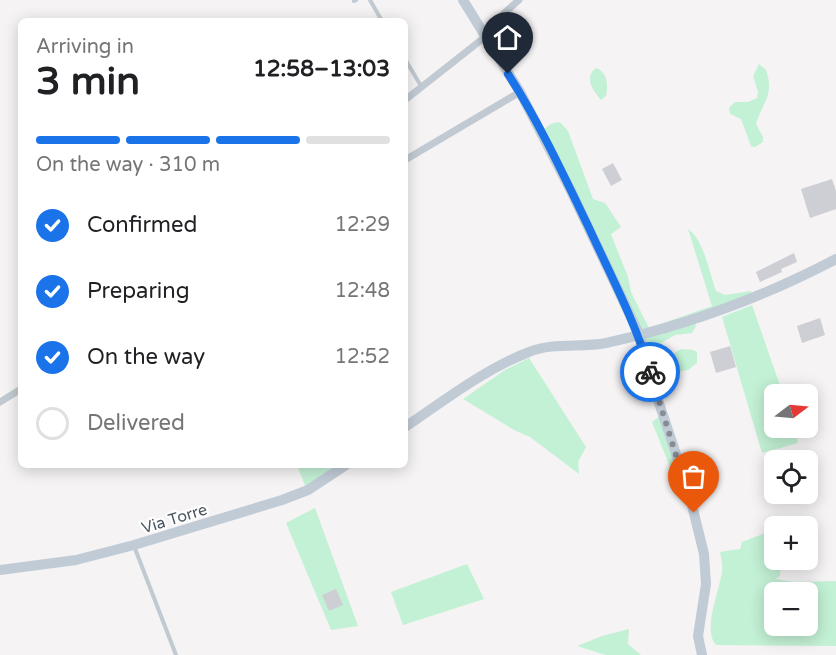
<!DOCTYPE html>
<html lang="en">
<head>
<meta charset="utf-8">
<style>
  body { margin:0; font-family:"Varela Round",sans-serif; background:#f2f2f2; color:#202124; height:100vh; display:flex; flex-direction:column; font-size:22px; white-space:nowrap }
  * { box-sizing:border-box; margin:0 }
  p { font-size:20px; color:#757577 }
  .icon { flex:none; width:33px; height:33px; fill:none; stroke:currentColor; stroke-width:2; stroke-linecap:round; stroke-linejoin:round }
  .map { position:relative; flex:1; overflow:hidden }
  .drawer { position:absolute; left:18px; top:18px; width:390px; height:450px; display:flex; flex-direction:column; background:#fff; border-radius:9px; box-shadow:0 3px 15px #0003 }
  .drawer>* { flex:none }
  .needle { width:39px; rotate:74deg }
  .buttons { position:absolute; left:764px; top:384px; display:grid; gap:12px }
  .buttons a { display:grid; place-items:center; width:54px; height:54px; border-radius:9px; background:#fff; box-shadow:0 3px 15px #0003; font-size:30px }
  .pin { position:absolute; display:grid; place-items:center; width:51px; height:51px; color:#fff; margin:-62px -26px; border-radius:50% 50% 50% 0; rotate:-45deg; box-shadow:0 0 6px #0007 }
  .pin .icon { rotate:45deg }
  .courier { position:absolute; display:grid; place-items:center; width:60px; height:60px; margin:-30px; border:4px solid #1a73e8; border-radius:50%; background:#fff; color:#222; box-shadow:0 2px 8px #0007 }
  .headline em { font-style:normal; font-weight:700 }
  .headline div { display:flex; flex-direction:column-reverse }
  .headline { display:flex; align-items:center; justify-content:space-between; height:102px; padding:0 18px }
  h1 { font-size:39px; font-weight:700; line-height:45px }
  .bar { display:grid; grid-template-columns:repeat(4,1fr); gap:9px 6px; align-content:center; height:72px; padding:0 18px }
  .bar i { height:8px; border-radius:4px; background:#e0e0e0 }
  .bar .active { background:#1a73e8 }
  .bar p { grid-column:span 4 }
  ol { padding:0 18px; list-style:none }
  li { display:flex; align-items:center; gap:18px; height:66px }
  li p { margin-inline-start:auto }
  li .icon { padding:6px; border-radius:50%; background:#1a73e8; color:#fff; stroke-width:4 }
  li:last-child { color:#757577 }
  li i { width:33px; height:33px; border:3px solid #e0e0e0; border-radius:50% }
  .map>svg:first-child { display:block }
  .green { fill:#c3f1d5; fill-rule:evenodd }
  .building { fill:#cdcfd5 }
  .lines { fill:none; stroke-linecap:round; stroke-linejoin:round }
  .service { stroke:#c1cad2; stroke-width:4 }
  .minor { stroke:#c1cad2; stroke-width:7 }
  .secondary { stroke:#c1cbd6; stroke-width:10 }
  .done { stroke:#868d94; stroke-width:6; stroke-dasharray:0 10.8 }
  .route { stroke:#1a73e8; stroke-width:8 }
  .labels { text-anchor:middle; stroke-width:4.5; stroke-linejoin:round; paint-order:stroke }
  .street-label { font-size:16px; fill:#4a5661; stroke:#fff }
</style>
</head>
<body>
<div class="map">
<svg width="836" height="655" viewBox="0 0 836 655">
  <rect width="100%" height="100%" fill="#f5f3f3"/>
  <g class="green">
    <path d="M759 64 766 70C775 95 762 103 756 124L763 137V142L755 147 751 146 741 119 730 114 729 108 735 102H748L757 98 758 92 753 76Z"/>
    <path d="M596 68C608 72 608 86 606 96L601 100C592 90 584 77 596 68Z"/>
    <path d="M558 122 561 123 568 131 593 199 605 203 621 227 611 234 628 277 631 292 649 328 712 306 688 229C703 238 710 274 716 291L725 295 751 291 753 296 649 328 641 329 543 130 551 124Z"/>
    <path d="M752 305 783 394H774V428H794L798 443 762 453 722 317Z"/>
    <path d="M694 321 696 326 692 333 675 335 661 343 660 361 653 363 644 333Z"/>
    <path d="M681 349 693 350 697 352V363L688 370 671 373 666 368C665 358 673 353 681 349Z"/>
    <path d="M529 358 586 447 578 462 579 474 530 437 514 430 463 399 505 370Z"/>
    <path d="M660 416 685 494H681L652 422Z"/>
    <path d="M297 465H338L306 488Z"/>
    <path d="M315 508 358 626 331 630 286 523Z"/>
    <path d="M772 526 774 527V560H781L780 576 776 579 793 582 836 581V646L716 645C702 630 720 590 722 571 723 565 721 558 720 552L740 549 742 542 768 532ZM774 592H807V626H774Z"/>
    <path d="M467 564 484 599 403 625 391 592Z"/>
    <path d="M629 629 628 644 641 655H606L577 646 602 636Z"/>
  </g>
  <g class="building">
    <path d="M613 163 622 180 611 186 602 169Z"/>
    <path d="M832 179 836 191V209L810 218 801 189Z"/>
    <path d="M794 253 797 262 781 269 782 272 760 282 756 272Z"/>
    <path d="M820 318 825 335 802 343 797 326Z"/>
    <path d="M730 346 736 367 716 373 710 352Z"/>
    <path d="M336 589 343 605 329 611 322 595Z"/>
  </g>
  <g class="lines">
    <g class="service">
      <path d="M370 0 382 21"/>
      <path d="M354 1 356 0"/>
      <path d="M405 59 421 86"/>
      <path d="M134 546 176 655"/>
    </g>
    <g class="minor">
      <path d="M482 33 519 0"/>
      <path d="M405 100 485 37"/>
      <path d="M405 160 520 92"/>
      <path d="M0 402 21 389"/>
    </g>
    <g class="secondary">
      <path d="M463 0 520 92 571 191 639 334 655 391 689 493 704 554 706 584 698 636 702 655"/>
      <path d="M405 427C445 400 485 369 529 352 553 342 581 348 606 343 688 325 762 298 836 259"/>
      <path d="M0 570 76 560 134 545 282 500 308 490 346 465"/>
    </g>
  </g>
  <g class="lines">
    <path class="done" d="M650 372 694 513"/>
    <path class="route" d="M508 74C539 122 564 176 589 228 611 276 635 321 650 372"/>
  </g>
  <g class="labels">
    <g class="street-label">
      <text transform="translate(174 518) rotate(-17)" y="6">Via Torre</text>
    </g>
  </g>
</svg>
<div class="buttons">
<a><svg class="needle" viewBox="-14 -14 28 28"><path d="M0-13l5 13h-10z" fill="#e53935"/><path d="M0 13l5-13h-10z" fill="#757577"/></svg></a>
<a><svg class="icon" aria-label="locate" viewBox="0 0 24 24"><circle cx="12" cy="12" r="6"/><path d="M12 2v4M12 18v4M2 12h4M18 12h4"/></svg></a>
<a>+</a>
<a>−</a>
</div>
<div class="pin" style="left:694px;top:513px;background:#ea580c"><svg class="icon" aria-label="bag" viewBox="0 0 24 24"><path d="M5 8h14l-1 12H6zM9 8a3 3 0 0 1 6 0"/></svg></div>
<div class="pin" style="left:508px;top:74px;background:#1f2937"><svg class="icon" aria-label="home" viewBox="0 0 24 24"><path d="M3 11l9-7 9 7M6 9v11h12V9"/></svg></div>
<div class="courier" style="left:650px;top:372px"><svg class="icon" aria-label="bike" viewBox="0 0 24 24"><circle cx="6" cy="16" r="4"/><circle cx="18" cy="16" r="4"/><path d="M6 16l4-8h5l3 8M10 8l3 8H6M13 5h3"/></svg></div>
<section class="drawer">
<div class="headline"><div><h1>3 min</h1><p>Arriving in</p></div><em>12:58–13:03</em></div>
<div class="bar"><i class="active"></i><i class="active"></i><i class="active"></i><i></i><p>On the way · 310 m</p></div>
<ol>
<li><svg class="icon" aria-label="check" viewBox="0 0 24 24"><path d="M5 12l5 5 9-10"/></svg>Confirmed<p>12:29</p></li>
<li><svg class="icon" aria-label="check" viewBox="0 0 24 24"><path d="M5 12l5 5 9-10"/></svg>Preparing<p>12:48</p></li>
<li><svg class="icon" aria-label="check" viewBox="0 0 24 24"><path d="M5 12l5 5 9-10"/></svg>On the way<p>12:52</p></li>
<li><i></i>Delivered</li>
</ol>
</section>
</div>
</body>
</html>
